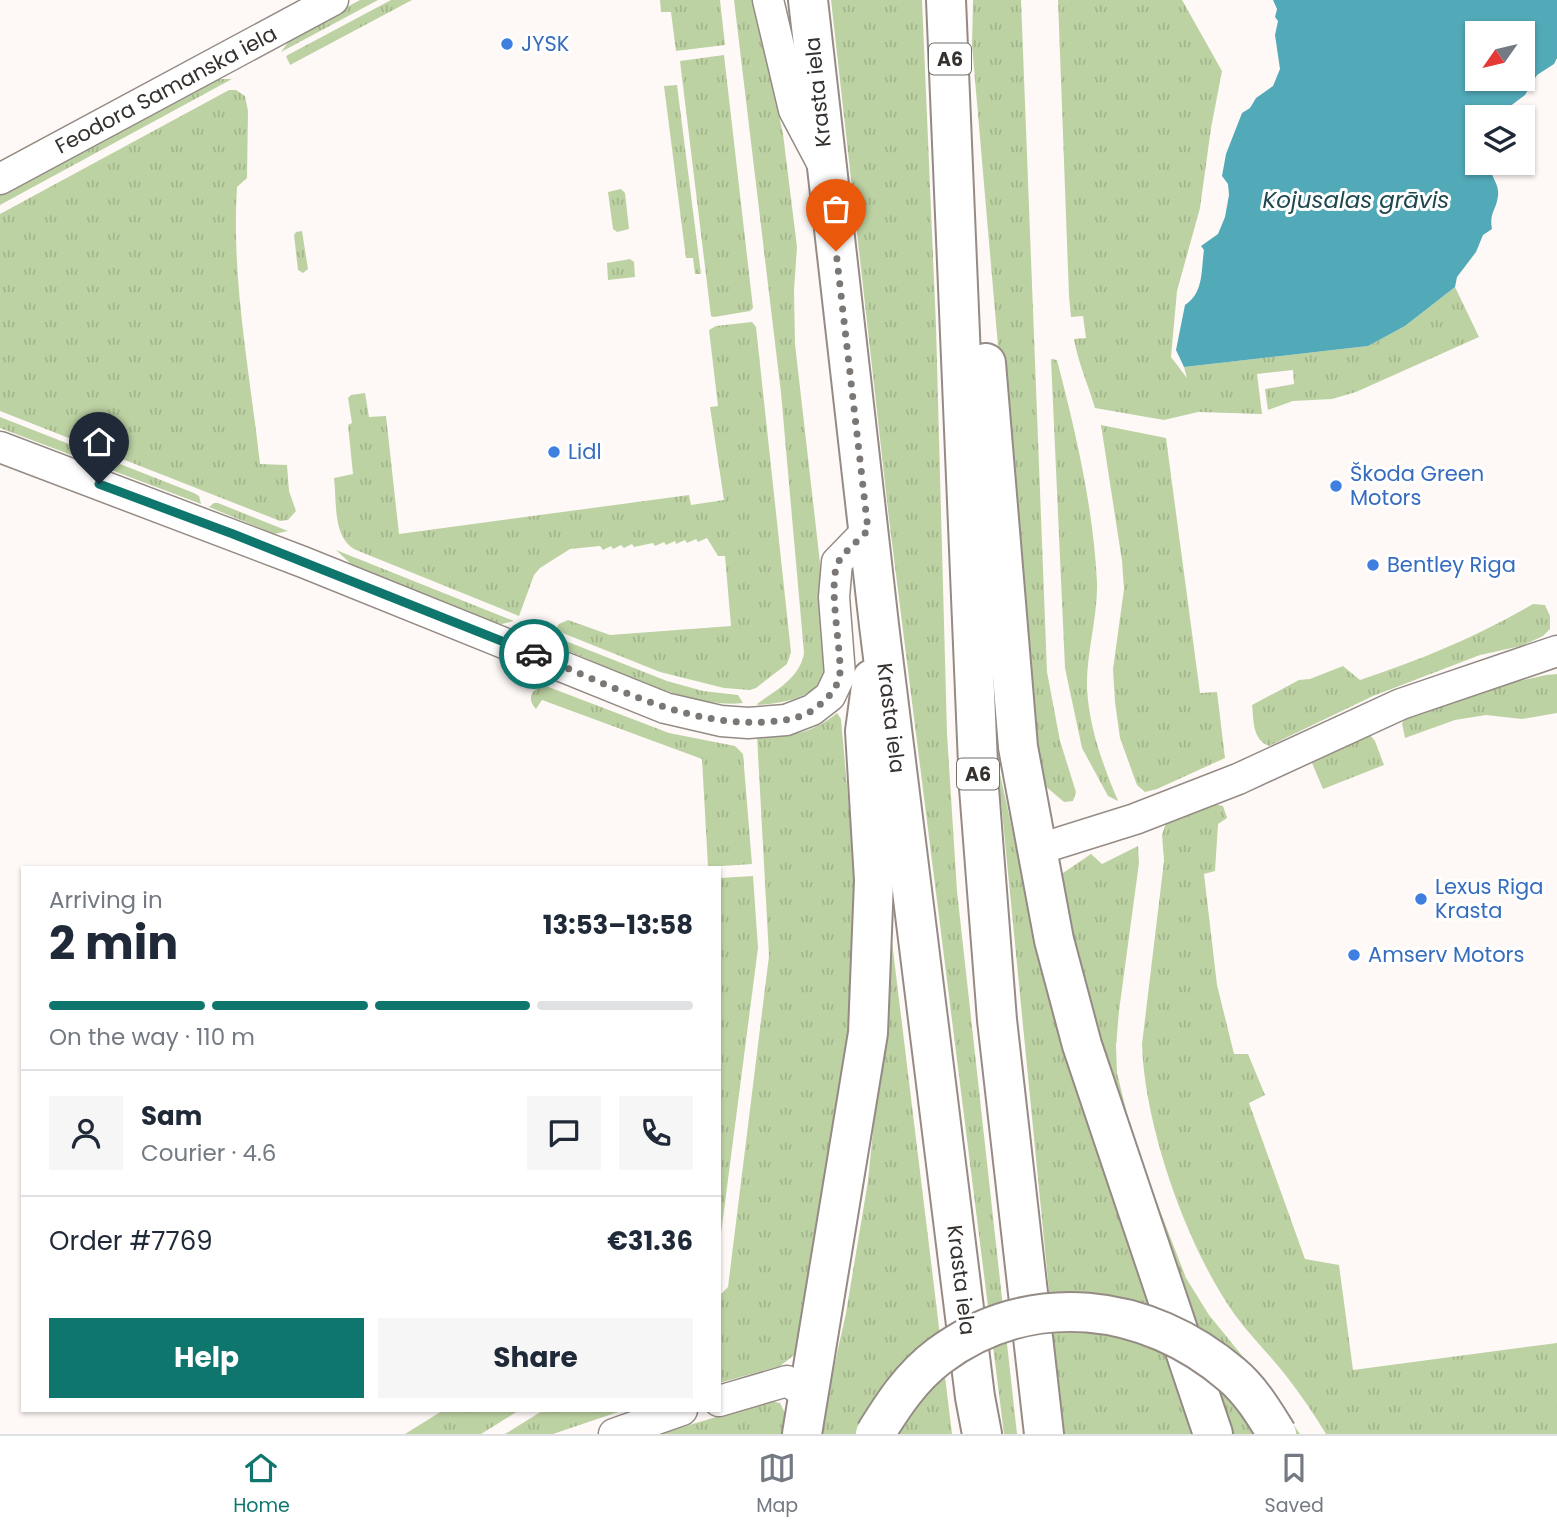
<!DOCTYPE html>
<html lang="en">
<head>
<meta charset="utf-8">
<style>
  body { margin:0; font-family:Poppins,sans-serif; background:#f6f6f7; color:#1f2937; height:100vh; display:flex; flex-direction:column; font-size:26px; white-space:nowrap }
  * { box-sizing:border-box; margin:0 }
  p { font-size:23px; color:#747a83 }
  .icon { flex:none; width:38px; height:38px; fill:none; stroke:currentColor; stroke-width:2; stroke-linecap:round; stroke-linejoin:round }
  .map { position:relative; flex:1; overflow:hidden }
  .sheet { position:absolute; left:21px; top:866px; width:700px; height:546px; display:flex; flex-direction:column; background:#fff; border-radius:0px; box-shadow:0 2px 5px #0004 }
  .sheet>* { flex:none }
  .needle { width:46px; rotate:236deg }
  .tools { position:absolute; left:1465px; top:21px; display:grid; gap:14px }
  .tools a { display:grid; place-items:center; width:70px; height:70px; border-radius:0px; background:#fff; box-shadow:0 2px 5px #0004; font-size:35px }
  .pin { position:absolute; display:grid; place-items:center; width:60px; height:60px; color:#fff; margin:-72px -30px; border-radius:50% 50% 50% 0; rotate:-45deg; box-shadow:0 0 7px #0007 }
  .pin .icon { rotate:45deg }
  .courier { position:absolute; display:grid; place-items:center; width:70px; height:70px; margin:-35px; border:5px solid #0f766e; border-radius:50%; background:#fff; color:#222; box-shadow:0 2px 9px #0007 }
  .summary em { font-style:normal; font-weight:700 }
  .summary div { display:flex; flex-direction:column-reverse }
  .summary { display:flex; align-items:center; justify-content:space-between; height:119px; padding:0 28px }
  h1 { font-size:46px; font-weight:700; line-height:52px }
  .bar { display:grid; grid-template-columns:repeat(4,1fr); gap:10px 7px; align-content:center; height:84px; padding:0 28px }
  .bar i { height:9px; border-radius:5px; background:#e0e1e3 }
  .bar .active { background:#0f766e }
  .bar p { grid-column:span 4 }
  .line { display:flex; align-items:center; gap:18px; padding:0 28px; border-top:2px solid #e0e1e3 }
  .line div { flex:1 }
  .round { display:grid; place-items:center; flex:none; width:74px; height:74px; border-radius:0px; background:#f6f6f7 }
  .cta { display:flex; gap:14px; margin-top:auto; padding:14px 28px }
  .cta a { flex:1; height:80px; border-radius:0px; background:#0f766e; color:#fff; font-size:28px; font-weight:700; line-height:80px; text-align:center }
  .cta a+a { background:#f6f6f7; color:#1f2937 }
  .tab-bar { display:flex; justify-content:space-around; align-items:center; height:98px; border-top:2px solid #e0e1e3; background:#fff; font-size:19px; color:#747a83 }
  .tab-bar a { display:grid; justify-items:center; gap:4px }
  .tab-bar .active { color:#0f766e }
  .map>svg:first-child { display:block }
  .grass { fill:url(#grass-tufts) }
  .water { fill:#52a9b8; fill-rule:evenodd }
  .lines { fill:none; stroke-linecap:round; stroke-linejoin:round }
  .minor-casing { stroke:#958b85; stroke-width:33 }
  .highway-casing { stroke:#958b85; stroke-width:42 }
  .minor { stroke:#fff; stroke-width:30 }
  .highway { stroke:#fff; stroke-width:38 }
  .highway-bridge-casing { stroke:#958b85; stroke-width:42; stroke-linecap:butt }
  .highway-bridge { stroke:#fff; stroke-width:38 }
  .done { stroke:#7b7775; stroke-width:7; stroke-dasharray:0 12.6 }
  .route { stroke:#0f766e; stroke-width:9 }
  .shop-dot { fill:#3f7fe0; stroke:#fff; stroke-width:2.5 }
  .labels { text-anchor:middle; stroke-width:6; stroke-linejoin:round; paint-order:stroke }
  .shield { fill:#fff; stroke:#726f6d; stroke-width:2 }
  .shield-label { font-size:19px; font-weight:bold; fill:#35312f }
  .shop-label { font-size:21px; fill:#366cbe; stroke:#fff; text-anchor:start }
  .street-label { font-size:21px; fill:#35312f; stroke:#fff }
  .water-label { font-size:23px; font-style:italic; fill:#1f474e; stroke:#fff }
</style>
</head>
<body>
<div class="map">
<svg width="1557" height="1434" viewBox="0 0 1557 1434">
  <defs>
    <pattern id="grass-tufts" width="24" height="20" patternUnits="userSpaceOnUse" patternTransform="scale(1.75)"><rect width="24" height="20" fill="#bdd2a3"/><path d="M3 7l-1-3M5 7V3M7 7l1-3M15 17l-1-3M17 17v-4M19 17l1-3" fill="none" stroke="#a3b58d"/></pattern>
  </defs>
  <rect width="100%" height="100%" fill="#fef9f7"/>
  <g class="grass">
    <path d="M360 0H378L281 52 292 37Z"/>
    <path d="M391 0H412L290 65 286 56Z"/>
    <path d="M660 0H720L725 45 676 51 671 12H661Z"/>
    <path d="M734 0H754L783 134 797 247 794 290 795 344 828 633C827 645 828 660 825 672 816 699 782 703 758 705L757 704C776 690 800 678 804 653L781 393Z"/>
    <path d="M831 0H922L936 326 947 734 957 891 1017 1434H1004L889 519Z"/>
    <path d="M973 0H1021L1047 672 1060 741 1076 792 1073 801 1064 802 1044 785 1034 763 972 45Z"/>
    <path d="M1058 0H1182L1222 71 1211 128 1200 208 1177 291 1171 357 1187 378 1184 367 1368 346 1405 326 1455 287 1479 337 1356 392 1332 399 1293 401 1268 410 1265 389 1294 384 1293 370 1257 374 1262 414 1198 412 1164 420 1095 408C1088 384 1078 363 1074 339L1086 338 1083 316 1071 317 1069 296Z"/>
    <path d="M724 55 753 308 750 311 714 317 711 316 680 61Z"/>
    <path d="M219 79H232L0 205V195Z"/>
    <path d="M677 85 701 274H695L693 258H686L664 86Z"/>
    <path d="M229 90H236L245 96 248 111 247 178 237 187C231 279 250 373 260 464L287 465 289 491 296 511 288 520 280 521 0 411V214Z"/>
    <path d="M621 189 625 193 629 229 617 232 613 229 608 192Z"/>
    <path d="M302 231 308 269 303 273 298 270 294 235 296 232Z"/>
    <path d="M630 259 634 262 635 277 608 280 607 263Z"/>
    <path d="M752 322 756 327 791 652 787 664 756 688 750 690 724 688 660 672 555 630 559 624 568 620 610 635 731 626 725 556H718L707 538 698 542 696 539 687 543 685 540 676 544 675 541 666 545 664 542 655 546 653 543 634 547 632 544 624 548 621 545 613 549 611 546 603 550 600 546 570 549 540 568 534 575 519 616 356 550C332 538 337 501 334 478L353 474 348 425 352 423 348 398 351 395 365 393 369 417 386 416 399 534 689 495 691 505 724 500 710 407 718 406 709 330 716 326Z"/>
    <path d="M1051 359 1057 360C1076 433 1093 506 1097 582 1098 617 1086 653 1087 688 1089 728 1103 765 1118 801L1108 796 1082 748 1065 668Z"/>
    <path d="M0 417 194 493 199 496 201 504 0 428Z"/>
    <path d="M1101 425 1166 438 1200 693 1217 692 1225 758 1157 789 1145 792 1137 785 1120 738 1115 702 1113 669 1124 589 1122 561Z"/>
    <path d="M214 503H218L288 531 274 534 267 531 209 507Z"/>
    <path d="M336 550 514 621 502 624 496 623 352 565Z"/>
    <path d="M1533 604 1545 605 1550 616V629L1543 636 1521 646 1480 655 1373 696 1269 746C1252 739 1254 721 1252 705L1299 680 1310 679 1343 666 1360 680C1421 660 1478 636 1533 604Z"/>
    <path d="M553 636 667 681 703 691 738 695 743 703C691 710 608 667 559 647Z"/>
    <path d="M1557 674V713L1522 719 1486 715 1455 720 1405 738 1402 723 1407 717 1463 694 1546 675Z"/>
    <path d="M546 686 669 733 735 746 743 754 752 864 708 867 702 759 542 700 536 709C525 698 533 687 546 686Z"/>
    <path d="M837 713 841 719 857 898 858 984 797 1353 780 1366 719 1383V1296L728 1287 769 956 757 736C790 736 810 735 837 713Z"/>
    <path d="M1370 735 1375 741 1384 765 1323 789 1312 763 1360 736Z"/>
    <path d="M997 760 1052 1012 1197 1434H1063Z"/>
    <path d="M1207 803 1223 806 1227 818 1218 824 1215 871 1204 874 1217 985 1234 1054H1248L1265 1095 1249 1103 1305 1259 1339 1265 1353 1370 1557 1343V1434H1326C1314 1414 1301 1395 1287 1377 1270 1355 1251 1337 1235 1315 1187 1248 1144 1125 1142 1044L1164 861 1162 835 1167 820Z"/>
    <path d="M1138 846 1139 863 1119 1011 1116 1046 1117 1073 1135 1146 1186 1278 1209 1315 1266 1385 1300 1434H1231L1093 1037 1059 895 1063 873 1091 854 1102 864Z"/>
    <path d="M753 876 758 948 719 1249V878Z"/>
    <path d="M892 942 952 1434H819L846 1313 868 1181Z"/>
    <path d="M770 1401 780 1403 787 1417 785 1434H659Z"/>
    <path d="M442 1411V1410L518 1411 481 1434H405Z"/>
    <path d="M542 1411V1410L621 1411 553 1434H505Z"/>
  </g>
  <path class="water" d="M1273 0H1557V58L1554 64 1537 75 1525 95 1509 107 1503 117H1477V163H1493C1493 167 1491 170 1492 174 1495 183 1499 186 1498 196 1496 211 1489 213 1492 229L1483 235 1476 252 1457 277 1455 287 1405 326 1368 346 1184 367 1176 350 1185 305C1204 293 1201 270 1204 250L1201 246 1218 234 1225 217 1229 195 1228 184 1222 176 1226 154 1242 113 1250 108 1256 98 1273 86 1280 69 1275 35 1278 21 1275 17 1277 9ZM1477 33H1522V79H1477Z"/>
  <g class="lines">
    <defs>
      <g id="minor">
        <path d="M768 0 794 110 821 161"/>
        <path d="M0 179 333 0"/>
        <path d="M0 447 303 562 665 708 721 721 748 723 786 720 812 710 830 696 840 675 834 597 837 562 868 530"/>
        <path d="M1036 850 1135 819 1238 779 1401 704 1557 651"/>
        <path d="M719 1401 787 1381 810 1396"/>
        <path d="M614 1434 682 1410"/>
      </g>
      <g id="highway">
        <path d="M808 0 879 625 975 1397 982 1434"/>
        <path d="M946 0 979 788 997 1020 1044 1434"/>
        <path d="M986 363 1018 747 1054 940 1082 1045 1213 1434"/>
        <path d="M802 1434 868 1033 874 880 865 731 872 679"/>
      </g>
    </defs>
    <use href="#minor" class="minor-casing"/>
    <use href="#highway" class="highway-casing"/>
    <use href="#minor" class="minor"/>
    <use href="#highway" class="highway"/>
    <defs>
      <path id="highway-bridge" d="M875 1434C893 1405 911 1377 939 1356 1030 1288 1147 1302 1232 1375 1251 1391 1264 1413 1277 1434"/>
    </defs>
    <use href="#highway-bridge" class="highway-bridge-casing"/>
    <use href="#highway-bridge" class="highway-bridge"/>
  </g>
  <g class="lines">
    <path class="done" d="M534 654C608 684 685 727 767 722 786 720 802 719 817 707 828 698 839 687 840 672 841 647 827 580 839 561 846 550 859 540 868 530L836 251"/>
    <path class="route" d="M99 484 233 534 534 654"/>
  </g>
  <g class="shop-dot">
    <circle cx="507" cy="44" r="7"/>
    <circle cx="554" cy="452" r="7"/>
    <circle cx="1336" cy="486" r="7"/>
    <circle cx="1373" cy="565" r="7"/>
    <circle cx="1421" cy="899" r="7"/>
    <circle cx="1354" cy="955" r="7"/>
  </g>
  <g class="labels">
    <g class="shield">
      <rect x="929" y="43.5" width="42" height="31" rx="5"/>
      <rect x="957" y="758.5" width="42" height="31" rx="5"/>
    </g>
    <g class="shield-label">
      <text x="950" y="66">A6</text>
      <text x="978" y="781">A6</text>
    </g>
    <g class="shop-label">
      <text x="521" y="51">JYSK</text>
      <text x="568" y="459">Lidl</text>
      <text x="1350" y="481">Škoda Green<tspan x="1350" dy="24">Motors</tspan></text>
      <text x="1387" y="572">Bentley Riga</text>
      <text x="1435" y="894">Lexus Riga<tspan x="1435" dy="24">Krasta</tspan></text>
      <text x="1368" y="962">Amserv Motors</text>
    </g>
    <g class="street-label">
      <text transform="translate(166 90) rotate(-28)" y="7">Feodora Samanska iela</text>
      <text transform="translate(818 92) rotate(-96)" y="7">Krasta iela</text>
      <text transform="translate(891 718) rotate(83)" y="7">Krasta iela</text>
      <text transform="translate(961 1280) rotate(83)" y="7">Krasta iela</text>
    </g>
    <g class="water-label">
      <text x="1356" y="208">Kojusalas grāvis</text>
    </g>
  </g>
</svg>
<div class="tools">
<a><svg class="needle" viewBox="-14 -14 28 28"><path d="M0-13l5 13h-10z" fill="#e53935"/><path d="M0 13l5-13h-10z" fill="#747a83"/></svg></a>
<a><svg class="icon" aria-label="layers" viewBox="0 0 24 24"><path d="M12 4l9 5-9 5-9-5zM3 14l9 5 9-5"/></svg></a>
</div>
<div class="pin" style="left:836px;top:251px;background:#ea580c"><svg class="icon" aria-label="bag" viewBox="0 0 24 24"><path d="M5 8h14l-1 12H6zM9 8a3 3 0 0 1 6 0"/></svg></div>
<div class="pin" style="left:99px;top:484px;background:#1f2937"><svg class="icon" aria-label="home" viewBox="0 0 24 24"><path d="M3 11l9-7 9 7M6 9v11h12V9"/></svg></div>
<div class="courier" style="left:534px;top:654px"><svg class="icon" aria-label="car" viewBox="0 0 24 24"><path d="M5 17H2v-5l4-1 3-4h7l3 4 3 1v5h-3M9 17h6M6 11h13"/><circle cx="7" cy="17" r="2"/><circle cx="17" cy="17" r="2"/></svg></div>
<section class="sheet">
<div class="summary"><div><h1>2 min</h1><p>Arriving in</p></div><em>13:53–13:58</em></div>
<div class="bar"><i class="active"></i><i class="active"></i><i class="active"></i><i></i><p>On the way · 110 m</p></div>
<div class="line" style="height:126px"><a class="round"><svg class="icon" aria-label="person" viewBox="0 0 24 24"><circle cx="12" cy="8" r="4"/><path d="M4 21q1-7 8-7t8 7"/></svg></a><div><b>Sam</b><p>Courier · 4.6</p></div><a class="round"><svg class="icon" aria-label="chat" viewBox="0 0 24 24"><path d="M4 5h16v11H9l-5 4z"/></svg></a><a class="round"><svg class="icon" aria-label="phone" viewBox="0 0 24 24"><path d="M5 4h4l2 5-3 2q2 4 5 5l2-3 5 2v4C11 20 4 13 5 4z"/></svg></a></div>
<div class="line" style="height:91px"><div>Order #7769</div><b>€31.36</b></div>
<div class="cta"><a>Help</a><a>Share</a></div>
</section>
</div>
<nav class="tab-bar">
<a class="active"><svg class="icon" aria-label="home" viewBox="0 0 24 24"><path d="M3 11l9-7 9 7M6 9v11h12V9"/></svg>Home</a>
<a><svg class="icon" aria-label="map" viewBox="0 0 24 24"><path d="M3 6l6-2 6 2 6-2v14l-6 2-6-2-6 2zM9 4v14M15 6v14"/></svg>Map</a>
<a><svg class="icon" aria-label="saved" viewBox="0 0 24 24"><path d="M7 4h10v16l-5-4-5 4z"/></svg>Saved</a>
</nav>
</body>
</html>
